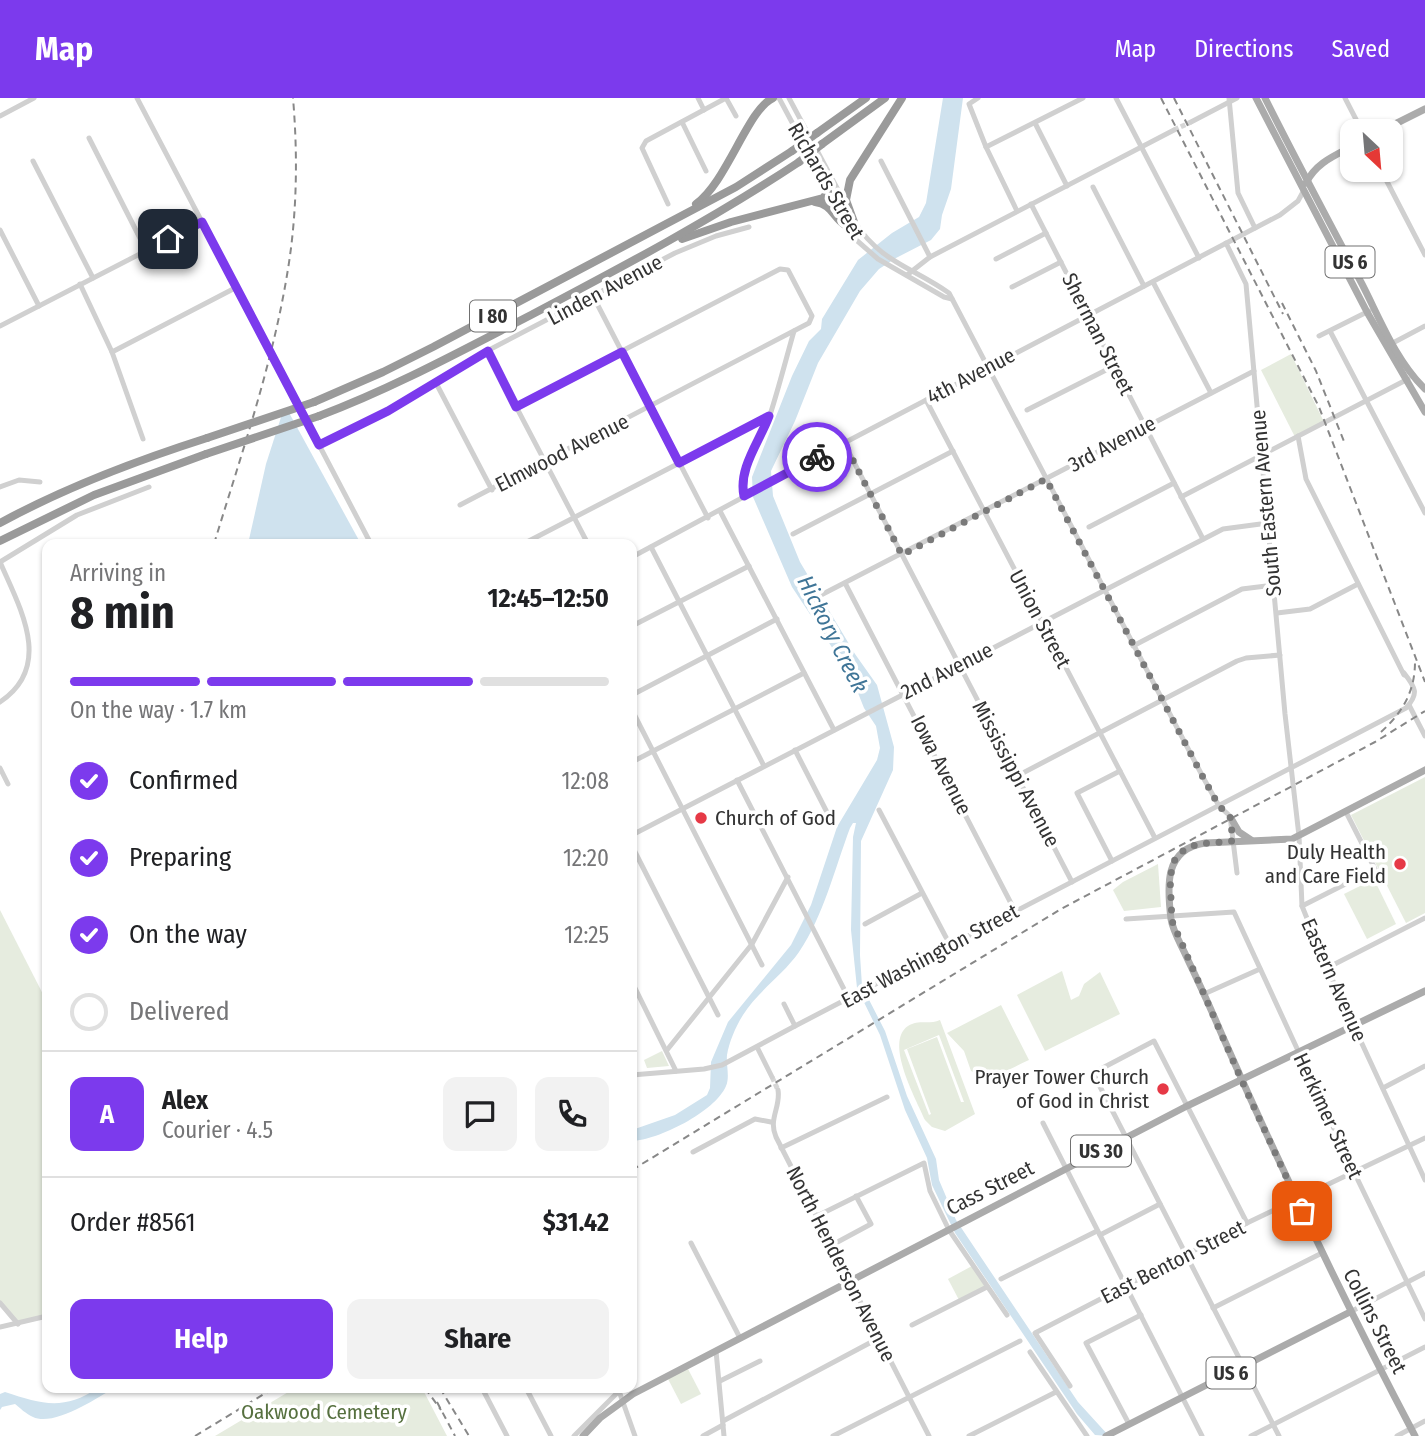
<!DOCTYPE html>
<html lang="en">
<head>
<meta charset="utf-8">
<style>
  body { margin:0; font-family:"Fira Sans Condensed",sans-serif; background:#f2f2f2; color:#202124; height:100vh; display:flex; flex-direction:column; font-size:26px; white-space:nowrap }
  * { box-sizing:border-box; margin:0 }
  p { font-size:23px; color:#757577 }
  .icon { flex:none; width:38px; height:38px; fill:none; stroke:currentColor; stroke-width:2; stroke-linecap:round; stroke-linejoin:round }
  .map { position:relative; flex:1; overflow:hidden }
  .details { position:absolute; left:42px; top:441px; width:595px; height:854px; display:flex; flex-direction:column; background:#fff; border-radius:14px; box-shadow:0 2px 5px #0004 }
  .details>* { flex:none }
  .needle { width:46px; rotate:154deg }
  .controls { position:absolute; left:1340px; top:21px; display:grid; gap:14px }
  .controls a { display:grid; place-items:center; width:63px; height:63px; border-radius:14px; background:#fff; box-shadow:0 2px 5px #0004; font-size:35px }
  .pin { position:absolute; display:grid; place-items:center; width:60px; height:60px; color:#fff; margin:-30px; border-radius:14px; box-shadow:0 4px 10px #0006 }
  .courier { position:absolute; display:grid; place-items:center; width:70px; height:70px; margin:-35px; border:5px solid #7c3aed; border-radius:50%; background:#fff; color:#222; box-shadow:0 2px 9px #0007 }
  .head em { font-style:normal; font-weight:700 }
  .head div { display:flex; flex-direction:column-reverse }
  .head { display:flex; align-items:center; justify-content:space-between; height:119px; padding:0 28px }
  h1 { font-size:46px; font-weight:700; line-height:52px }
  .bar { display:grid; grid-template-columns:repeat(4,1fr); gap:10px 7px; align-content:center; height:84px; padding:0 28px }
  .bar i { height:9px; border-radius:5px; background:#e0e0e0 }
  .bar .on { background:#7c3aed }
  .bar p { grid-column:span 4 }
  .line { display:flex; align-items:center; gap:18px; padding:0 28px; border-top:2px solid #e0e0e0 }
  .line div { flex:1 }
  .round { display:grid; place-items:center; flex:none; width:74px; height:74px; border-radius:14px; background:#f2f2f2 }
  ol { padding:0 28px; list-style:none }
  li { display:flex; align-items:center; gap:21px; height:77px }
  li p { margin-inline-start:auto }
  li .icon { padding:7px; border-radius:50%; background:#7c3aed; color:#fff; stroke-width:4 }
  li:last-child { color:#757577 }
  li i { width:38px; height:38px; border:4px solid #e0e0e0; border-radius:50% }
  .cta { display:flex; gap:14px; margin-top:auto; padding:14px 28px }
  .cta a { flex:1; height:80px; border-radius:14px; background:#7c3aed; color:#fff; font-size:28px; font-weight:700; line-height:80px; text-align:center }
  .cta a+a { background:#f2f2f2; color:#202124 }
  header { display:flex; align-items:center; gap:42px; box-sizing:border-box; height:98px; padding:0 35px; background:#7c3aed; color:#fff }
  header strong { font-size:33px }
  nav { display:flex; gap:38px; margin-inline-start:auto; font-size:24px }
  .map>svg:first-child { display:block }
  .green { fill:#e6ecdf; fill-rule:evenodd }
  .water { fill:#cfe2ee }
  .lines { fill:none; stroke-linecap:round; stroke-linejoin:round }
  .minor-tunnel { stroke:#d6d6d6; stroke-width:5; stroke-dasharray:5 2.5; stroke-linecap:butt }
  .minor { stroke:#d0d0d0; stroke-width:5 }
  .major { stroke:#ababab; stroke-width:7 }
  .highway { stroke:#9a9a9a; stroke-width:8 }
  .rail { stroke:#888; stroke-width:2; stroke-dasharray:7 5; stroke-linecap:butt }
  .highway-bridge { stroke:#9a9a9a; stroke-width:8 }
  .done { stroke:#7a7a7a; stroke-width:7; stroke-dasharray:0 12.6 }
  .route { stroke:#7c3aed; stroke-width:9 }
  .poi-dot { fill:#e63946; stroke:#fff; stroke-width:2.5 }
  .labels { text-anchor:middle; stroke-width:7; stroke-linejoin:round; paint-order:stroke }
  .shield { fill:#fff; stroke:#707070; stroke-width:2 }
  .shield-label { font-size:19px; font-weight:bold; fill:#333 }
  .street-label { font-size:21px; fill:#333; stroke:#fff }
  .poi-label { font-size:21px; fill:#333; stroke:#fff; text-anchor:end }
  .park-label { font-size:21px; fill:#56703f; stroke:#fff }
  .water-label { font-size:23px; font-style:italic; fill:#3f7597; stroke:#fff }
</style>
</head>
<body>
<header>
<strong>Map</strong>
<nav><a>Map</a><a>Directions</a><a>Saved</a></nav>
</header>
<div class="map">
<svg width="1425" height="1338" viewBox="0 0 1425 1338">
  <rect width="100%" height="100%" fill="#fff"/>
  <g class="green">
    <path d="M1291 256 1324 324 1295 339 1261 272Z"/>
    <path d="M1425 679V815L1406 825 1351 717Z"/>
    <path d="M1158 766 1161 809 1124 813 1113 792 1123 784Z"/>
    <path d="M1374 781 1396 826 1367 841 1344 796Z"/>
    <path d="M0 812 47 904V1216L19 1225 0 1203Z"/>
    <path d="M1062 873 1071 902 1079 898 1084 886 1100 874 1120 916 1045 953 1017 897Z"/>
    <path d="M1001 907 1029 962C1009 971 992 984 971 973L964 953 947 935Z"/>
    <path d="M940 922 975 1016 945 1033 932 1029 925 1022C916 1001 884 944 908 928 919 921 929 927 940 922ZM939 937 964 1004H961L937 939 907 951 931 1016 929 1017 904 952Z"/>
    <path d="M662 953 669 968 647 970 644 962Z"/>
    <path d="M972 1168 986 1188 959 1202 948 1181Z"/>
    <path d="M687 1269 701 1296 681 1306 667 1279Z"/>
    <path d="M295 1290H422L447 1338H215Z"/>
  </g>
  <g class="water">
    <path d="M943 0H963L951 91 942 117 940 131 931 142 896 160 879 171 860 193 818 265 795 323 771 373 773 398 800 464 855 556 877 587 894 649 893 672 861 743 860 857 862 888 885 933 907 998 936 1061 939 1082 956 1122 1078 1304 1109 1338 1095 1337 1077 1316 955 1135 932 1087 927 1060 905 1012 880 937 857 890 851 832 853 739 856 725H853L850 730C835 770 823 819 799 854 783 877 758 893 743 917 736 928 729 944 727 957 726 967 730 979 726 988 715 1014 658 1042 632 1043V1032L675 1017 707 997 710 990 711 964 728 924 791 847 811 807 837 729 877 662 880 650 876 628 864 610 852 580 841 563 792 489 753 399 752 379 792 278 809 243 821 231 822 221 858 162 892 135 919 119 926 105Z"/>
    <path d="M284 310 287 311 361 446H248L266 366Z"/>
    <path d="M98 1290H114C96 1301 53 1329 33 1319 26 1316 20 1310 15 1306L2 1309 0 1312V1296L5 1294C42 1306 63 1313 98 1290Z"/>
  </g>
  <g class="lines">
    <g class="minor-tunnel">
      <path d="M1174 32 1191 24"/>
      <path d="M772 979 778 992"/>
    </g>
    <g class="minor">
      <path d="M137 0 371 446"/>
      <path d="M698 0 704 12"/>
      <path d="M726 0 736 18"/>
      <path d="M779 0 854 140 878 161 944 199 952 201"/>
      <path d="M789 0 845 105"/>
      <path d="M978 0 969 6 986 49 1017 113"/>
      <path d="M1116 0 1199 160"/>
      <path d="M1229 0 1238 95 1255 130"/>
      <path d="M1345 0 1362 33"/>
      <path d="M0 18 34 0"/>
      <path d="M682 24 706 73"/>
      <path d="M1191 24 1237 0"/>
      <path d="M1035 25 1067 88"/>
      <path d="M89 40 146 152"/>
      <path d="M986 49 1083 0"/>
      <path d="M33 63 93 180"/>
      <path d="M881 63 930 159"/>
      <path d="M1381 72 1425 157"/>
      <path d="M1093 89 1144 188"/>
      <path d="M668 106 642 50 646 43 726 0"/>
      <path d="M1031 106 1203 441"/>
      <path d="M854 123C880 164 912 169 949 195L1204 681 1219 708 1230 718 1237 775"/>
      <path d="M0 132 39 208"/>
      <path d="M1226 145 1246 186 1285 616 1299 738 1302 808 1327 870 1425 1082"/>
      <path d="M996 161 1046 135"/>
      <path d="M907 177 930 159 1174 32"/>
      <path d="M1153 184 1211 295"/>
      <path d="M80 186 112 254 143 341"/>
      <path d="M1012 189 1061 164"/>
      <path d="M593 198 708 420"/>
      <path d="M0 228 202 124"/>
      <path d="M1330 233 1425 415"/>
      <path d="M1319 238 1369 213"/>
      <path d="M1389 247 1425 228"/>
      <path d="M487 253 588 446"/>
      <path d="M112 254 237 189"/>
      <path d="M436 285 492 392"/>
      <path d="M926 302 1155 740"/>
      <path d="M1027 312 1114 268"/>
      <path d="M1298 338 1306 381 1404 577"/>
      <path d="M844 345 1072 784"/>
      <path d="M319 347 388 312 487 253 675 155 716 138 749 129"/>
      <path d="M0 389 19 382 40 384"/>
      <path d="M744 398C738 369 761 343 770 317 779 289 786 261 794 233"/>
      <path d="M1181 399 1408 281"/>
      <path d="M460 407 809 225 812 218 788 172 780 171 516 308"/>
      <path d="M720 413 834 632"/>
      <path d="M1089 429 1174 385"/>
      <path d="M793 436 953 353"/>
      <path d="M523 446 770 318"/>
      <path d="M651 449 764 668"/>
      <path d="M632 459 844 345 1280 117 1298 103 1304 92"/>
      <path d="M0 464 77 417 149 389"/>
      <path d="M0 464C20 510 54 568 0 604"/>
      <path d="M845 485 1015 813"/>
      <path d="M821 497 1254 273"/>
      <path d="M1277 515 1310 511 1358 486"/>
      <path d="M632 528 749 468"/>
      <path d="M1133 548 1242 491 1274 487"/>
      <path d="M632 597 777 521"/>
      <path d="M1409 607 1425 638"/>
      <path d="M632 612 762 867"/>
      <path d="M795 652 832 724"/>
      <path d="M632 664 804 575"/>
      <path d="M0 670 8 686"/>
      <path d="M1017 678 1237 563 1246 560 1280 557"/>
      <path d="M737 682 849 901"/>
      <path d="M879 712 950 847"/>
      <path d="M632 737 1223 431 1268 425"/>
      <path d="M632 748 718 917"/>
      <path d="M1112 763 1077 695 1120 673"/>
      <path d="M1302 808 1375 771 1346 714"/>
      <path d="M1126 821 1234 814 1354 1074 1425 1221"/>
      <path d="M865 826 922 795"/>
      <path d="M1327 870 1425 820"/>
      <path d="M632 884 676 973"/>
      <path d="M1204 896 1260 871"/>
      <path d="M784 906 795 928"/>
      <path d="M757 949 772 979"/>
      <path d="M667 952 752 846 788 779"/>
      <path d="M632 977 704 971 722 967 795 928 1406 610C1419 596 1416 590 1404 575"/>
      <path d="M1383 990 1425 968"/>
      <path d="M778 992C781 1009 768 1021 776 1039L929 1338"/>
      <path d="M1043 1025 1202 1338"/>
      <path d="M781 1050 887 999"/>
      <path d="M693 1054 755 1021 771 1024"/>
      <path d="M817 1118 924 1065 930 1093 949 1132 1007 1217"/>
      <path d="M1247 1125 1154 943 1093 975 1279 1338"/>
      <path d="M1100 1137 1160 1106"/>
      <path d="M691 1145 740 1240"/>
      <path d="M832 1147 871 1126 856 1098"/>
      <path d="M1001 1181 1097 1133"/>
      <path d="M0 1205 18 1226"/>
      <path d="M1213 1210 1322 1155"/>
      <path d="M1350 1214 1425 1175"/>
      <path d="M912 1227 987 1189"/>
      <path d="M0 1229 47 1218"/>
      <path d="M716 1253 724 1338"/>
      <path d="M1030 1254 1087 1338"/>
      <path d="M720 1283 760 1263"/>
      <path d="M1070 1288 1035 1235 1247 1125 1425 1040"/>
      <path d="M482 1290 507 1338"/>
      <path d="M526 1290 551 1338"/>
      <path d="M619 1293 635 1338"/>
      <path d="M723 1323 879 1240"/>
      <path d="M1129 1326 1086 1245 1141 1217"/>
      <path d="M574 1338 619 1293"/>
      <path d="M703 1338 723 1327"/>
      <path d="M833 1338 1020 1243"/>
      <path d="M969 1338 1056 1294"/>
      <path d="M1251 1338 1425 1249"/>
      <path d="M1397 1338 1425 1323"/>
    </g>
    <g class="major">
      <path d="M1256 0 1367 214 1425 314"/>
      <path d="M1265 0C1296 62 1329 124 1362 186 1380 221 1396 263 1425 291"/>
      <path d="M1381 33 1425 11"/>
      <path d="M1306 85C1316 65 1334 58 1353 48"/>
      <path d="M1232 722 1239 734 1251 742"/>
      <path d="M583 1338 600 1320 633 1296 1187 1008 1425 893"/>
      <path d="M1106 1338 1350 1214"/>
      <path d="M1415 1338C1346 1207 1282 1073 1222 937 1211 911 1199 885 1187 860 1182 848 1173 834 1171 821 1167 788 1164 751 1205 745L1292 741 1425 672"/>
    </g>
    <g class="highway">
      <path d="M817 35 866 0"/>
      <path d="M822 46 885 0"/>
      <path d="M815 104C832 106 833 120 845 127"/>
      <path d="M696 106C727 84 748 11 773 0"/>
      <path d="M854 124 846 102 850 82 902 0"/>
      <path d="M682 141 731 124 823 100 828 94"/>
      <path d="M314 304 383 274 433 249 736 89 792 53"/>
      <path d="M319 318C393 290 461 253 531 217 622 169 713 121 799 64"/>
      <path d="M0 425C66 389 135 363 207 340"/>
      <path d="M0 443 94 397 206 356"/>
    </g>
    <g class="rail">
      <path d="M1161 0 1319 309 1425 584"/>
      <path d="M1174 0 1283 216"/>
      <path d="M1282 205 1316 273 1345 346"/>
      <path d="M214 446C241 357 272 268 287 177 297 119 298 59 293 0"/>
      <path d="M1381 634C1402 615 1415 594 1415 564"/>
      <path d="M632 1072 1061 811 1375 644 1425 613"/>
      <path d="M425 1290 441 1312"/>
      <path d="M440 1290 469 1338"/>
      <path d="M437 1304 455 1338"/>
      <path d="M195 1338 274 1290"/>
    </g>
    <g class="highway-bridge">
      <path d="M792 53 817 35"/>
      <path d="M799 64 822 46"/>
      <path d="M207 340 314 304"/>
      <path d="M206 356 319 318"/>
    </g>
  </g>
  <g class="lines">
    <path class="done" d="M817 359 844 345 902 457 1046 381 1204 681 1219 708 1230 718 1233 743 1198 746 1184 752 1175 761 1170 779 1172 823 1241 981 1302 1113"/>
    <path class="route" d="M168 141 202 124 319 347 388 313 488 253 516 309 622 254 679 365 769 318C760 343 738 370 744 398L817 359"/>
  </g>
  <g class="poi-dot">
    <circle cx="701" cy="720" r="7"/>
    <circle cx="1400" cy="766" r="7"/>
    <circle cx="1163" cy="991" r="7"/>
  </g>
  <g class="labels">
    <g class="shield">
      <rect x="1325.5" y="148.5" width="49" height="31" rx="5"/>
      <rect x="470" y="202.5" width="46" height="31" rx="5"/>
      <rect x="1071" y="1037.5" width="60" height="31" rx="5"/>
      <rect x="1206.5" y="1259.5" width="49" height="31" rx="5"/>
    </g>
    <g class="shield-label">
      <text x="1350" y="171">US 6</text>
      <text x="493" y="225">I 80</text>
      <text x="1101" y="1060">US 30</text>
      <text x="1231" y="1282">US 6</text>
    </g>
    <g class="street-label">
      <text transform="translate(826 83) rotate(60)" y="7">Richards Street</text>
      <text transform="translate(605 192) rotate(-28)" y="7">Linden Avenue</text>
      <text transform="translate(1098 236) rotate(63)" y="7">Sherman Street</text>
      <text transform="translate(971 278) rotate(-28)" y="7">4th Avenue</text>
      <text transform="translate(1112 346) rotate(-28)" y="7">3rd Avenue</text>
      <text transform="translate(562 355) rotate(-27)" y="7">Elmwood Avenue</text>
      <text transform="translate(1266 405) rotate(-95)" y="7">South Eastern Avenue</text>
      <text transform="translate(1040 521) rotate(62)" y="7">Union Street</text>
      <text transform="translate(947 573) rotate(-27)" y="7">2nd Avenue</text>
      <text transform="translate(941 667) rotate(63)" y="7">Iowa Avenue</text>
      <text transform="translate(1016 676) rotate(62)" y="7">Mississippi Avenue</text>
      <text transform="translate(930 858) rotate(-28)" y="7">East Washington Street</text>
      <text transform="translate(1334 882) rotate(66)" y="7">Eastern Avenue</text>
      <text transform="translate(1328 1018) rotate(65)" y="7">Herkimer Street</text>
      <text transform="translate(990 1090) rotate(-27)" y="7">Cass Street</text>
      <text transform="translate(1173 1164) rotate(-27)" y="7">East Benton Street</text>
      <text transform="translate(841 1166) rotate(63)" y="7">North Henderson Avenue</text>
      <text transform="translate(1375 1223) rotate(63)" y="7">Collins Street</text>
    </g>
    <g class="poi-label">
      <text x="715" y="727" text-anchor="start">Church of God</text>
      <text x="1386" y="761">Duly Health<tspan x="1386" dy="24">and Care Field</tspan></text>
      <text x="1149" y="986">Prayer Tower Church<tspan x="1149" dy="24">of God in Christ</tspan></text>
    </g>
    <g class="park-label">
      <text x="324" y="1321">Oakwood Cemetery</text>
    </g>
    <g class="water-label">
      <text transform="translate(833 536) rotate(63)" y="8">Hickory Creek</text>
    </g>
  </g>
</svg>
<div class="controls">
<a><svg class="needle" viewBox="-14 -14 28 28"><path d="M0-13l5 13h-10z" fill="#e53935"/><path d="M0 13l5-13h-10z" fill="#757577"/></svg></a>
</div>
<div class="pin" style="left:1302px;top:1113px;background:#ea580c"><svg class="icon" aria-label="bag" viewBox="0 0 24 24"><path d="M5 8h14l-1 12H6zM9 8a3 3 0 0 1 6 0"/></svg></div>
<div class="pin" style="left:168px;top:141px;background:#1f2937"><svg class="icon" aria-label="home" viewBox="0 0 24 24"><path d="M3 11l9-7 9 7M6 9v11h12V9"/></svg></div>
<div class="courier" style="left:817px;top:359px"><svg class="icon" aria-label="bike" viewBox="0 0 24 24"><circle cx="6" cy="16" r="4"/><circle cx="18" cy="16" r="4"/><path d="M6 16l4-8h5l3 8M10 8l3 8H6M13 5h3"/></svg></div>
<section class="details">
<div class="head"><div><h1>8 min</h1><p>Arriving in</p></div><em>12:45–12:50</em></div>
<div class="bar"><i class="on"></i><i class="on"></i><i class="on"></i><i></i><p>On the way · 1.7 km</p></div>
<ol>
<li><svg class="icon" aria-label="check" viewBox="0 0 24 24"><path d="M5 12l5 5 9-10"/></svg>Confirmed<p>12:08</p></li>
<li><svg class="icon" aria-label="check" viewBox="0 0 24 24"><path d="M5 12l5 5 9-10"/></svg>Preparing<p>12:20</p></li>
<li><svg class="icon" aria-label="check" viewBox="0 0 24 24"><path d="M5 12l5 5 9-10"/></svg>On the way<p>12:25</p></li>
<li><i></i>Delivered</li>
</ol>
<div class="line" style="height:126px"><b class="round" style="background:#7c3aed;color:#fff">A</b><div><b>Alex</b><p>Courier · 4.5</p></div><a class="round"><svg class="icon" aria-label="chat" viewBox="0 0 24 24"><path d="M4 5h16v11H9l-5 4z"/></svg></a><a class="round"><svg class="icon" aria-label="phone" viewBox="0 0 24 24"><path d="M5 4h4l2 5-3 2q2 4 5 5l2-3 5 2v4C11 20 4 13 5 4z"/></svg></a></div>
<div class="line" style="height:91px"><div>Order #8561</div><b>$31.42</b></div>
<div class="cta"><a>Help</a><a>Share</a></div>
</section>
</div>
</body>
</html>
